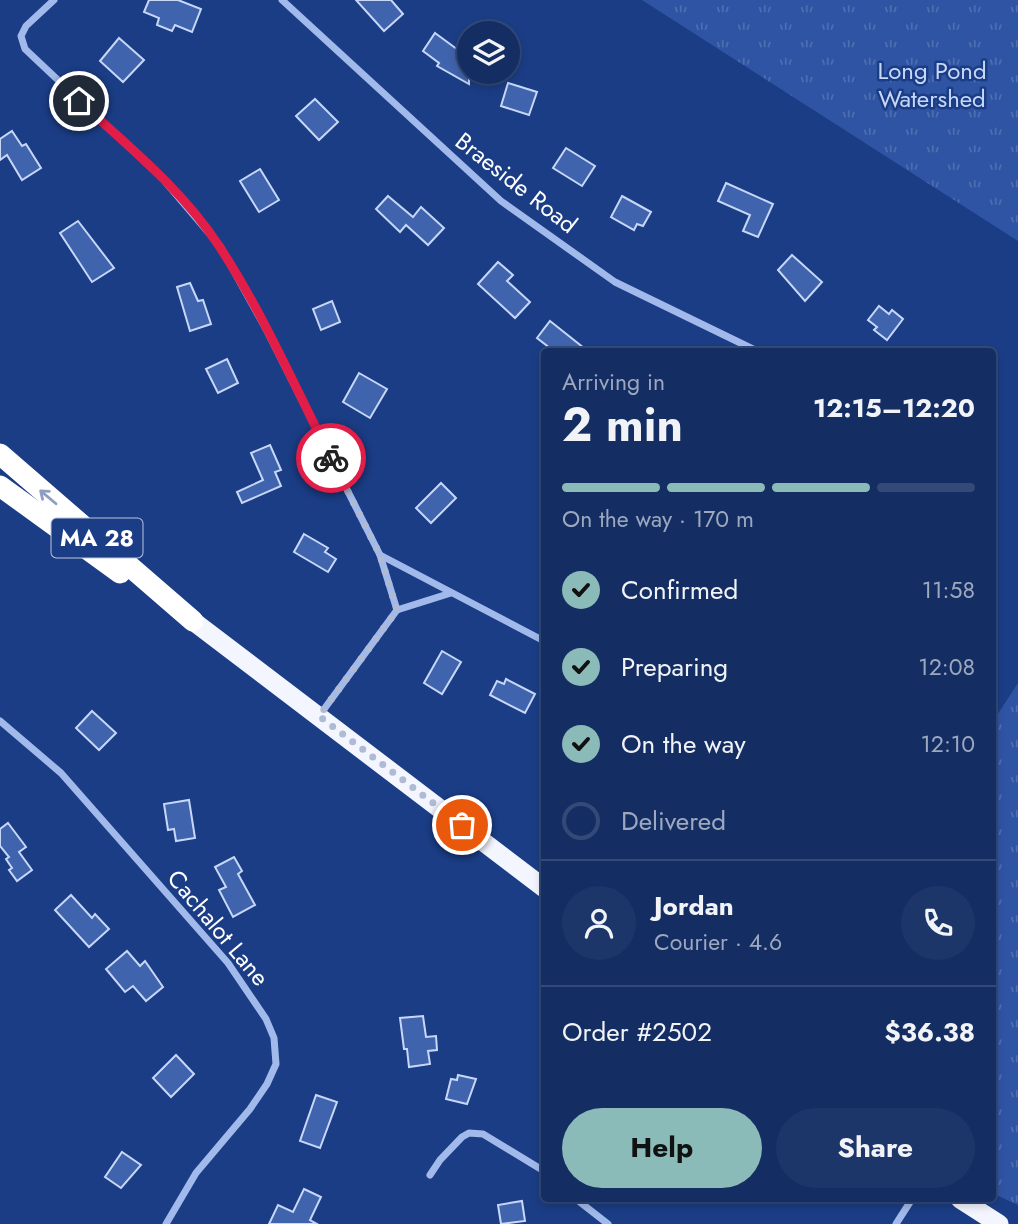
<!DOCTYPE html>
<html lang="en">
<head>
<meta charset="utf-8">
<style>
  body { margin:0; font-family:Jost,sans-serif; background:#1d366a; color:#f1f3f6; height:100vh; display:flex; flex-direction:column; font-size:26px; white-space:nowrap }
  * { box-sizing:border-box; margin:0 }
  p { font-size:23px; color:#9da8bf }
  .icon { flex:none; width:38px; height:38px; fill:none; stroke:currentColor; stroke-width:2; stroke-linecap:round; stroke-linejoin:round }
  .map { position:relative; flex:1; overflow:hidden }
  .panel { position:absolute; left:541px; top:348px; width:455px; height:854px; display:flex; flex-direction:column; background:#142e64; border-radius:7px; box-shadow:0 4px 10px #0003,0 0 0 2px #334a78 }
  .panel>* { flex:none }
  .tools { position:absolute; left:457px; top:21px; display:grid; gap:14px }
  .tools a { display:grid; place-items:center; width:63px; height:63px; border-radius:50%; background:#142e64; box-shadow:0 4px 10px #0003,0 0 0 2px #334a78; font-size:35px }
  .pin { position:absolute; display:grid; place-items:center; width:60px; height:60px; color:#fff; margin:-30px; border:4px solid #fff; border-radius:50%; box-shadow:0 2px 7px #0007 }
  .courier { position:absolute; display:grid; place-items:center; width:70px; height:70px; margin:-35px; border:5px solid #e11d48; border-radius:50%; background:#fff; color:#222; box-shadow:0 2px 9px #0007 }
  .head em { font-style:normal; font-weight:700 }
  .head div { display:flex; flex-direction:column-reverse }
  .head { display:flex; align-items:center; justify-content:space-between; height:119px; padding:0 21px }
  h1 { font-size:46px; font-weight:700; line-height:52px }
  .bar { display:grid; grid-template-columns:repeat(4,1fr); gap:10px 7px; align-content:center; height:84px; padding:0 21px }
  .bar i { height:9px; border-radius:5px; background:#334a78 }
  .bar .current { background:#8bbbb9 }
  .bar p { grid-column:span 4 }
  .line { display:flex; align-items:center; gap:18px; padding:0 21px; border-top:2px solid #334a78 }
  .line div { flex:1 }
  .round { display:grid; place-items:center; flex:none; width:74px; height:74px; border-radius:37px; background:#1d366a }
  ol { padding:0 21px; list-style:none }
  li { display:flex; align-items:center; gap:21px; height:77px }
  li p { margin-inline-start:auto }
  li .icon { padding:7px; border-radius:50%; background:#8bbbb9; color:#111; stroke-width:4 }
  li:last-child { color:#9da8bf }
  li i { width:38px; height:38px; border:4px solid #334a78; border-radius:50% }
  .cta { display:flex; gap:14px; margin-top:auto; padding:14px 21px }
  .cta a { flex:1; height:80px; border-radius:42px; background:#8bbbb9; color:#111; font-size:28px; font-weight:700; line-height:80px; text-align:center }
  .cta a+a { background:#1d366a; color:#f1f3f6 }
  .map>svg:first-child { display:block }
  .park { fill:url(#park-tufts) }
  .building { fill:#3f63ac; stroke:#c7d7f8; stroke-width:2 }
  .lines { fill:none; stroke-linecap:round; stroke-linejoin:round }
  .minor { stroke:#a2baeb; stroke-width:7 }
  .trunk { stroke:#f3f6ff; stroke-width:19 }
  .motorway { stroke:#fff; stroke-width:21 }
  .oneway { stroke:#8d9ec2 }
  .done { stroke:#afbbd4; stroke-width:7; stroke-dasharray:0 12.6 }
  .route { stroke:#e11d48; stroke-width:9 }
  .labels { text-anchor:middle; stroke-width:5; stroke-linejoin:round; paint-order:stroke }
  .shield { fill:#1b3d85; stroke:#bbc5da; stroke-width:2 }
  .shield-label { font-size:23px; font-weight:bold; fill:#fff }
  .park-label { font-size:24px; fill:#c7d7f8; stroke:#1b3d85 }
  .street-label { font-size:24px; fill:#fff; stroke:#1b3d85 }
</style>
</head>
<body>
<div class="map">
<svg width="1018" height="1224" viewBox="0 0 1018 1224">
  <defs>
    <pattern id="park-tufts" width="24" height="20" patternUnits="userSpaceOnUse" patternTransform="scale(1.75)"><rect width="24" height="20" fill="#2f54a3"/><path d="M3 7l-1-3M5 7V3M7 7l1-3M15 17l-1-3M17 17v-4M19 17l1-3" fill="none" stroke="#4e6eb1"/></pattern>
  </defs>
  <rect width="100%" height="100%" fill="#1b3d85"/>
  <g class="park">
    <path d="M642 0H1018V241Z"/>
    <path d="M1018 683V1205L992 1193V723Z"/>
  </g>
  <g class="building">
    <path d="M149 0H178L201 9 192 32 175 25 172 31 157 25 159 18 144 12Z"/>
    <path d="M356 0H391L403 14 384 31Z"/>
    <path d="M435 33 469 58V84L437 66 439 63 423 51Z"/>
    <path d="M119 38 144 60 123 82 100 61Z"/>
    <path d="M508 83 537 92 529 115 501 106Z"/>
    <path d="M315 99 338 122 319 140 296 116Z"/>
    <path d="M12 131 22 146 26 144 41 168 22 180 7 155 0 160V139Z"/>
    <path d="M566 148 595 166 582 186 553 168Z"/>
    <path d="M260 169 279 200 259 212 240 181Z"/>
    <path d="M726 183 773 204 758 237 743 231 750 215 718 201Z"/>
    <path d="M388 196 413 217 421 207 444 228 428 245 406 225 400 232 376 209Z"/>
    <path d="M622 196 651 212 643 226 637 224 634 230 611 217Z"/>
    <path d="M78 221 114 268 92 282 60 233Z"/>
    <path d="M792 255 822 282 805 301 778 270Z"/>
    <path d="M498 262 513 275 507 281 530 302 515 318 478 284Z"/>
    <path d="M190 283 198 301 203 300 211 324 190 331 177 287Z"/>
    <path d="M332 301 340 322 321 330 313 309Z"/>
    <path d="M879 306 889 314 892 310 903 319 887 340 874 330 877 327 868 320Z"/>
    <path d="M550 321 589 352H555L537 338Z"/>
    <path d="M227 359 238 383 218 393 206 369Z"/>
    <path d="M359 373 387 389 370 418 343 402Z"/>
    <path d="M270 445 281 470 275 472 281 486 242 503 237 492 263 480 251 453Z"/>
    <path d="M441 483 456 498 431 523 416 508Z"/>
    <path d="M304 534 328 548 325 552 336 559 328 572 294 552Z"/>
    <path d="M442 651 461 662 442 694 424 683Z"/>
    <path d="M506 679 535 694 525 713 490 695 497 681 504 684Z"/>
    <path d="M92 711 116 733 99 750 76 728Z"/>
    <path d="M189 800 195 838 176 841 174 829 168 830 164 804Z"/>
    <path d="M8 823 26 847 19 852 32 870 17 881 9 870 12 868 6 859 9 857 0 846V829Z"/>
    <path d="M234 857 242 871 238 874 255 905 233 917 219 890 226 887 215 867Z"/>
    <path d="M71 895 92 918 95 914 109 929 89 947 55 910Z"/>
    <path d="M127 951 140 966 145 961 163 987 146 1001 133 986 125 992 106 969Z"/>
    <path d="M423 1016 426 1037 436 1036 437 1050 428 1051 430 1064 409 1067 407 1049H404L400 1018Z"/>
    <path d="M176 1055 194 1074 171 1097 153 1078Z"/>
    <path d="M458 1075 476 1079 467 1104 446 1099 451 1079 457 1080Z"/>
    <path d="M316 1095 337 1102 320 1148 300 1141Z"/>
    <path d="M122 1152 141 1165 121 1188 105 1177Z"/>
    <path d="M304 1189 321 1197 310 1220 317 1224H269L278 1205 293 1212Z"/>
    <path d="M522 1201 525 1221 501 1224 498 1205Z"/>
  </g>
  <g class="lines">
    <g class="minor">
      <path d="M54 0 26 26 21 36 25 49 162 178 220 246 266 329 380 555 544 641"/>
      <path d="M282 0 501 201 615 282 759 352"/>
      <path d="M380 555 397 610"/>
      <path d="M319 716 397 610 451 593"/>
      <path d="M0 721 61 773 228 963 266 1019 274 1038 276 1064 267 1084 250 1109 196 1173 166 1224"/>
      <path d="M430 1175 440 1160 462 1137 469 1133 483 1134 544 1171"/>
      <path d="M576 1199 608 1224"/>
      <path d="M896 1224 912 1199"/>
    </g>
    <g class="trunk">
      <path d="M193 621 544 888"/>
      <path d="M960 1199 999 1224"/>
    </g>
    <g class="motorway">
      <path d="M0 454 193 621"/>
      <path d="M0 486 120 573"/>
    </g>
  </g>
  <defs><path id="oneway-shaft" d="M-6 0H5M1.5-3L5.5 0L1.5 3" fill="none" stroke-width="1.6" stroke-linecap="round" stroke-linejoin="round" transform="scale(1.75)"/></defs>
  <use class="oneway" href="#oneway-shaft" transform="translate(48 497) rotate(-140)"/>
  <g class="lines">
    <path class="done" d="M331 458 380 555 397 610 319 716 462 825"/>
    <path class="route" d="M79 101C128 146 183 190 219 246 263 313 295 387 331 458"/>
  </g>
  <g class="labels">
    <rect class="shield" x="51.5" y="518.5" width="91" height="39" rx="5"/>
    <g class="shield-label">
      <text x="97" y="546">MA 28</text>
    </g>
    <g class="park-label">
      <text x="932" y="79">Long Pond<tspan x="932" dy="28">Watershed</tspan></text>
    </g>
    <g class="street-label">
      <text transform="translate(516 183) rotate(38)" y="8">Braeside Road</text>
      <text transform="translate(218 928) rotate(50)" y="8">Cachalot Lane</text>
    </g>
  </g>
</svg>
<div class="tools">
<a><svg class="icon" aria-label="layers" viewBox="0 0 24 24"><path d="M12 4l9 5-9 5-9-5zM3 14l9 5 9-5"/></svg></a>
</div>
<div class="pin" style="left:462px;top:825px;background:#ea580c"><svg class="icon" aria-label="bag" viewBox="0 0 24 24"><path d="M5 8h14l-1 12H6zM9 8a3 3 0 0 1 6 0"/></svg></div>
<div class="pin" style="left:79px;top:101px;background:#1f2937"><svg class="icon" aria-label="home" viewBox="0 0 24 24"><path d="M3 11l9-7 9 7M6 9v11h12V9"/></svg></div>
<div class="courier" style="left:331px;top:458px"><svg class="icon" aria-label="bike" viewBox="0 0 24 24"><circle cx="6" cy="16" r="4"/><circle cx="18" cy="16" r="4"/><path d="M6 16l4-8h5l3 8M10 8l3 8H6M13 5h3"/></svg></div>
<section class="panel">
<div class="head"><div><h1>2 min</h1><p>Arriving in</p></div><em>12:15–12:20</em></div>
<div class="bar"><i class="current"></i><i class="current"></i><i class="current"></i><i></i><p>On the way · 170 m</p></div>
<ol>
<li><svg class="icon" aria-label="check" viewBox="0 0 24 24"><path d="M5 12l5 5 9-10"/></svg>Confirmed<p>11:58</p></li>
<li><svg class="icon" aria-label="check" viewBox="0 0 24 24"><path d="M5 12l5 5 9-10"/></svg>Preparing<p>12:08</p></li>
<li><svg class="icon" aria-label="check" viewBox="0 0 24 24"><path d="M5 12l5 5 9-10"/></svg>On the way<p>12:10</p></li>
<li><i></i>Delivered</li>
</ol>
<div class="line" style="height:126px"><a class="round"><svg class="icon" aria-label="person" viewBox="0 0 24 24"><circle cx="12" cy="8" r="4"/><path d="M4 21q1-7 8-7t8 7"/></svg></a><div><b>Jordan</b><p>Courier · 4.6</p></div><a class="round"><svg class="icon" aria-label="phone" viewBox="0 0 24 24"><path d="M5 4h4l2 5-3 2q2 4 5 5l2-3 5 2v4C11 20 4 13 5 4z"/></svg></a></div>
<div class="line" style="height:91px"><div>Order #2502</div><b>$36.38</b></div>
<div class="cta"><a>Help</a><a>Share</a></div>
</section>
</div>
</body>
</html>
